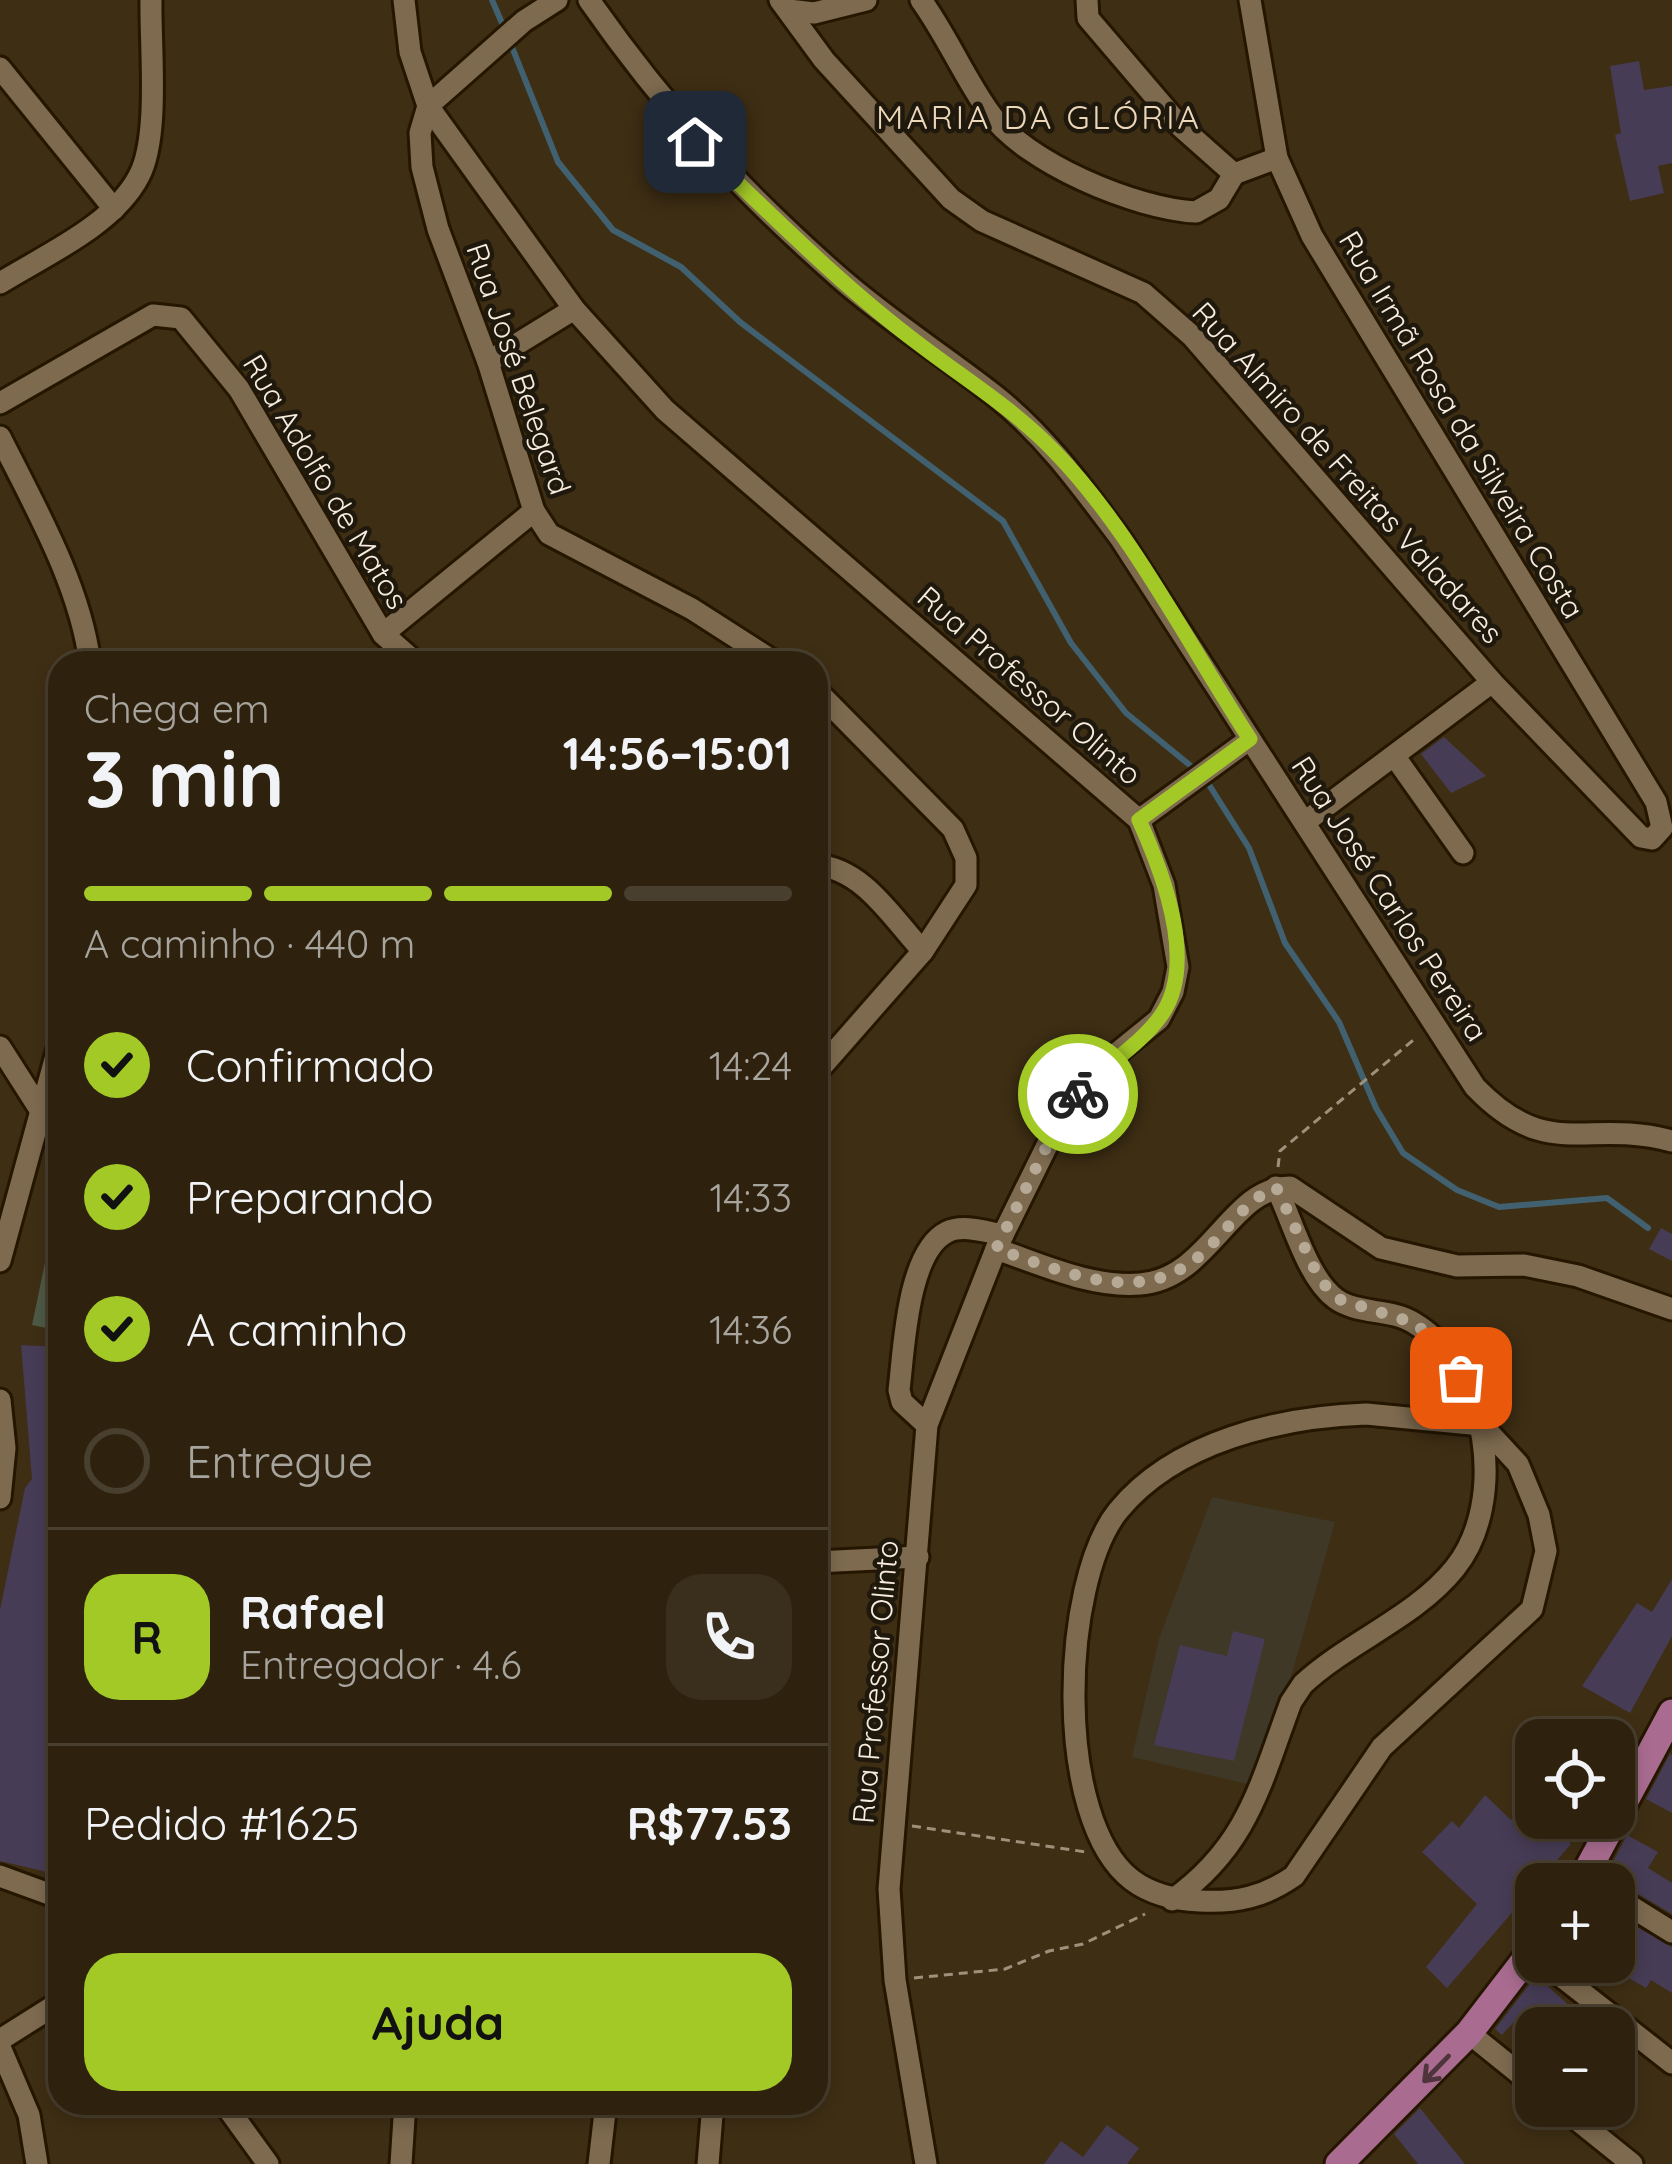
<!DOCTYPE html>
<html lang="pt">
<head>
<meta charset="utf-8">
<style>
  body { margin:0; font-family:Quicksand,sans-serif; background:#3a2f1d; color:#f1f3f6; height:100vh; display:flex; flex-direction:column; font-size:45px; white-space:nowrap }
  * { box-sizing:border-box; margin:0 }
  p { font-size:39px; color:#a7a49e }
  .icon { flex:none; width:66px; height:66px; fill:none; stroke:currentColor; stroke-width:2; stroke-linecap:round; stroke-linejoin:round }
  .map { position:relative; flex:1; overflow:hidden }
  .details { position:absolute; left:48px; top:651px; width:780px; height:1464px; display:flex; flex-direction:column; background:#2e220f; border-radius:36px; box-shadow:0 6px 18px #0003,0 0 0 3px #493f2f }
  .details>* { flex:none }
  .controls { position:absolute; left:1515px; top:1719px; display:grid; gap:24px }
  .controls a { display:grid; place-items:center; width:120px; height:120px; border-radius:24px; background:#2e220f; box-shadow:0 6px 18px #0003,0 0 0 3px #493f2f; font-size:60px }
  .pin { position:absolute; display:grid; place-items:center; width:102px; height:102px; color:#fff; margin:-51px; border-radius:24px; box-shadow:0 6px 18px #0006 }
  .courier { position:absolute; display:grid; place-items:center; width:120px; height:120px; margin:-60px; border:9px solid #a3c927; border-radius:50%; background:#fff; color:#222; box-shadow:0 3px 15px #0007 }
  .headline em { font-style:normal; font-weight:700 }
  .headline div { display:flex; flex-direction:column-reverse }
  .headline { display:flex; align-items:center; justify-content:space-between; height:204px; padding:0 36px }
  h1 { font-size:78px; font-weight:700; line-height:90px }
  .bar { display:grid; grid-template-columns:repeat(4,1fr); gap:18px 12px; align-content:center; height:144px; padding:0 36px }
  .bar i { height:15px; border-radius:9px; background:#493f2f }
  .bar .current { background:#a3c927 }
  .bar p { grid-column:span 4 }
  .line { display:flex; align-items:center; gap:30px; padding:0 36px; border-top:3px solid #493f2f }
  .line div { flex:1 }
  .round { display:grid; place-items:center; flex:none; width:126px; height:126px; border-radius:36px; background:#3a2f1d }
  ol { padding:0 36px; list-style:none }
  li { display:flex; align-items:center; gap:36px; height:132px }
  li p { margin-inline-start:auto }
  li .icon { padding:12px; border-radius:50%; background:#a3c927; color:#111; stroke-width:4 }
  li:last-child { color:#a7a49e }
  li i { width:66px; height:66px; border:6px solid #493f2f; border-radius:50% }
  .primary-button { display:flex; gap:24px; margin-top:auto; padding:24px 36px }
  .primary-button a { flex:1; height:138px; border-radius:36px; background:#a3c927; color:#111; font-size:48px; font-weight:700; line-height:138px; text-align:center }
  .map>svg:first-child { display:block }
  .education { fill:#3f3827 }
  .green { fill:#4e5946 }
  .lines { fill:none; stroke-linecap:round; stroke-linejoin:round }
  .stream { stroke:#416170; stroke-width:6 }
  .building { fill:#463c55 }
  .minor-casing { stroke:#251600; stroke-width:27 }
  .major-casing { stroke:#251600; stroke-width:33 }
  .path { stroke:#9e917c; stroke-width:3; stroke-dasharray:9 6; stroke-linecap:butt }
  .minor { stroke:#7d6a4f; stroke-width:21 }
  .major { stroke:#a96c90; stroke-width:27 }
  .oneway { stroke:#4f353b }
  .done { stroke:#b6aa97; stroke-width:12; stroke-dasharray:0 21.6 }
  .route { stroke:#a3c927; stroke-width:15 }
  .labels { text-anchor:middle; stroke-width:9; stroke-linejoin:round; paint-order:stroke }
  .street-label { font-size:30px; fill:#f7ecdd; stroke:#1f180d }
  .neighbourhood-label { font-size:33px; letter-spacing:3px; fill:#ecd7b9; stroke:#1f180d }
</style>
</head>
<body>
<div class="map">
<svg width="1672" height="2164" viewBox="0 0 1672 2164">
  <rect width="100%" height="100%" fill="#3e2e14"/>
  <path class="education" d="M1212 1497 1335 1522 1260 1787 1132 1757 1159 1639Z"/>
  <path class="green" d="M60 1191V1331L32 1325Z"/>
  <g class="lines">
    <g class="stream">
      <path d="M492 0 505 30"/>
      <path d="M510 42 558 162 613 230 681 267 740 322 1003 521 1071 643 1126 713 1197 771"/>
      <path d="M1206 780 1249 848 1285 943 1339 1022 1376 1108 1403 1153 1457 1190 1499 1207 1607 1198 1648 1228"/>
    </g>
  </g>
  <g class="building">
    <path d="M1639 61 1644 90 1672 86V163L1658 166 1664 193 1630 201 1615 135 1621 133 1610 66Z"/>
    <path d="M1444 737 1486 776 1451 793 1421 754Z"/>
    <path d="M1661 1228 1672 1234V1261L1649 1249Z"/>
    <path d="M21 1345 60 1347V1875L0 1861V1610L25 1488 32 1479Z"/>
    <path d="M1672 1579V1636L1630 1713 1582 1686 1637 1603 1652 1612Z"/>
    <path d="M1233 1631 1265 1639 1234 1761 1154 1745 1180 1645 1227 1656Z"/>
    <path d="M1670 1754 1672 1755V1813L1646 1799Z"/>
    <path d="M1485 1795 1511 1820 1536 1795V1818H1547L1571 1844 1447 1988 1426 1967 1477 1904 1422 1852 1452 1821 1459 1828Z"/>
    <path d="M1627 1835 1658 1852 1648 1868 1672 1883V1914L1606 1875Z"/>
    <path d="M1614 1914 1672 1947V1993L1651 1980 1646 1988 1625 1976 1637 1958 1614 1942Z"/>
    <path d="M1536 1976 1571 2007 1551 2028H1540L1523 2012 1502 2035 1495 2029Z"/>
    <path d="M1420 2108 1465 2164H1418L1394 2134Z"/>
    <path d="M1107 2125 1139 2148 1127 2164H1044L1061 2141 1083 2157Z"/>
  </g>
  <g class="lines">
    <defs>
      <g id="minor">
        <path d="M404 0 410 52 428 106 574 309 665 410 1139 820 1164 885 1178 967 1173 992 1159 1019 1105 1063 1066 1107 996 1249 927 1425 889 1889 895 1980 926 2164"/>
        <path d="M589 0C665 109 740 190 840 278 889 321 943 355 994 395 1045 435 1082 487 1121 539L1475 1087C1548 1163 1586 1118 1672 1141"/>
        <path d="M780 0 824 60 951 199 982 221 1143 293 1192 336 1492 682 1641 837 1652 839 1662 828 1656 802 1312 236 1277 158 1250 0"/>
        <path d="M921 0C947 36 964 77 989 112 1025 163 1136 209 1196 212L1219 199 1234 174 1277 158"/>
        <path d="M1087 0 1088 18 1181 127 1234 174"/>
        <path d="M789 10 814 13 866 0"/>
        <path d="M0 68 114 209"/>
        <path d="M428 106 420 133 422 167 438 229 488 362 534 511 549 534 692 609 776 663"/>
        <path d="M428 106 524 21 557 0"/>
        <path d="M0 283C45 255 114 225 139 176 160 137 150 46 151 0"/>
        <path d="M488 362 574 309"/>
        <path d="M0 403 153 315 181 318 239 389 383 634 416 663"/>
        <path d="M0 437C35 507 80 585 90 663"/>
        <path d="M383 634 534 511"/>
        <path d="M816 690 953 829 966 858V885L923 951 816 1073"/>
        <path d="M1395 757 1463 853"/>
        <path d="M1139 820 1250 739"/>
        <path d="M1305 822 1492 682"/>
        <path d="M816 865C864 869 892 918 923 951"/>
        <path d="M0 1047 39 1108"/>
        <path d="M996 1249C1041 1264 1091 1288 1140 1284 1210 1279 1230 1187 1290 1187L1381 1248 1457 1266 1524 1265 1578 1276 1672 1309"/>
        <path d="M0 1261 60 1041"/>
        <path d="M0 1400 5 1448 0 1498"/>
        <path d="M1366 1414 1482 1425 1518 1464 1539 1515 1546 1551 1532 1609 1382 1747 1294 1876C1264 1897 1236 1903 1200 1901 1175 1900 1152 1895 1132 1880 1053 1820 1061 1582 1118 1511 1175 1441 1281 1417 1366 1414Z"/>
        <path d="M927 1425 902 1402 899 1390C904 1350 907 1252 947 1232 963 1224 986 1232 1003 1235"/>
        <path d="M816 1562 918 1557"/>
        <path d="M0 1876 60 1898"/>
        <path d="M1614 1896 1672 1932"/>
        <path d="M1172 1900C1248 1846 1260 1785 1291 1702L1303 1684C1348 1642 1416 1617 1455 1568 1508 1502 1489 1368 1414 1323 1391 1308 1359 1315 1336 1299 1307 1278 1292 1219 1276 1187"/>
        <path d="M1543 1962 1672 2063"/>
        <path d="M1469 2033 1536 2087"/>
        <path d="M0 2040 60 2002"/>
        <path d="M0 2047 29 2115 37 2164"/>
        <path d="M224 2103 268 2164"/>
        <path d="M1560 2106 1632 2164"/>
        <path d="M401 2164 405 2103"/>
        <path d="M599 2164 606 2103"/>
        <path d="M708 2164 713 2103"/>
      </g>
      <g id="major">
        <path d="M1580 1884 1672 1713"/>
        <path d="M1339 2164 1469 2033 1536 1946"/>
      </g>
    </defs>
    <use href="#minor" class="minor-casing"/>
    <use href="#major" class="major-casing"/>
    <g class="path">
      <path d="M1278 1167 1280 1151 1417 1037"/>
      <path d="M912 1826 1086 1852"/>
      <path d="M914 1978 1005 1969 1049 1951 1083 1944 1145 1914"/>
    </g>
    <use href="#minor" class="minor"/>
    <use href="#major" class="major"/>
  </g>
  <defs><path id="oneway-shaft" d="M-6 0H5M1.5-3L5.5 0L1.5 3" fill="none" stroke-width="1.6" stroke-linecap="round" stroke-linejoin="round" transform="scale(3)"/></defs>
  <use class="oneway" href="#oneway-shaft" transform="translate(1436 2069) rotate(134)"/>
  <g class="lines">
    <path class="done" d="M1078 1094 1066 1107 996 1249C1067 1272 1145 1311 1207 1249 1230 1227 1246 1200 1276 1187L1318 1276 1335 1298 1417 1324 1461 1378"/>
    <path class="route" d="M695 142C768 211 839 284 919 344 966 380 1014 409 1055 452 1131 530 1190 647 1250 739L1139 820C1163 873 1199 965 1160 1017 1139 1046 1102 1067 1078 1094"/>
  </g>
  <g class="labels">
    <g class="street-label">
      <text transform="translate(518 369) rotate(71)" y="10">Rua José Belegard</text>
      <text transform="translate(1461 425) rotate(59)" y="10">Rua Irmã Rosa da Silveira Costa</text>
      <text transform="translate(1347 473) rotate(48)" y="10">Rua Almiro de Freitas Valadares</text>
      <text transform="translate(325 482) rotate(59)" y="10">Rua Adolfo de Matos</text>
      <text transform="translate(1029 686) rotate(41)" y="10">Rua Professor Olinto</text>
      <text transform="translate(1389 899) rotate(57)" y="10">Rua José Carlos Pereira</text>
      <text transform="translate(876 1682) rotate(-85)" y="10">Rua Professor Olinto</text>
    </g>
    <g class="neighbourhood-label">
      <text x="1039" y="129">MARIA DA GLÓRIA</text>
    </g>
  </g>
</svg>
<div class="controls">
<a><svg class="icon" aria-label="locate" viewBox="0 0 24 24"><circle cx="12" cy="12" r="6"/><path d="M12 2v4M12 18v4M2 12h4M18 12h4"/></svg></a>
<a>+</a>
<a>−</a>
</div>
<div class="pin" style="left:1461px;top:1378px;background:#ea580c"><svg class="icon" aria-label="bag" viewBox="0 0 24 24"><path d="M5 8h14l-1 12H6zM9 8a3 3 0 0 1 6 0"/></svg></div>
<div class="pin" style="left:695px;top:142px;background:#1f2937"><svg class="icon" aria-label="home" viewBox="0 0 24 24"><path d="M3 11l9-7 9 7M6 9v11h12V9"/></svg></div>
<div class="courier" style="left:1078px;top:1094px"><svg class="icon" aria-label="bike" viewBox="0 0 24 24"><circle cx="6" cy="16" r="4"/><circle cx="18" cy="16" r="4"/><path d="M6 16l4-8h5l3 8M10 8l3 8H6M13 5h3"/></svg></div>
<section class="details">
<div class="headline"><div><h1>3 min</h1><p>Chega em</p></div><em>14:56–15:01</em></div>
<div class="bar"><i class="current"></i><i class="current"></i><i class="current"></i><i></i><p>A caminho · 440 m</p></div>
<ol>
<li><svg class="icon" aria-label="check" viewBox="0 0 24 24"><path d="M5 12l5 5 9-10"/></svg>Confirmado<p>14:24</p></li>
<li><svg class="icon" aria-label="check" viewBox="0 0 24 24"><path d="M5 12l5 5 9-10"/></svg>Preparando<p>14:33</p></li>
<li><svg class="icon" aria-label="check" viewBox="0 0 24 24"><path d="M5 12l5 5 9-10"/></svg>A caminho<p>14:36</p></li>
<li><i></i>Entregue</li>
</ol>
<div class="line" style="height:216px"><b class="round" style="background:#a3c927;color:#111">R</b><div><b>Rafael</b><p>Entregador · 4.6</p></div><a class="round"><svg class="icon" aria-label="phone" viewBox="0 0 24 24"><path d="M5 4h4l2 5-3 2q2 4 5 5l2-3 5 2v4C11 20 4 13 5 4z"/></svg></a></div>
<div class="line" style="height:156px"><div>Pedido #1625</div><b>R$77.53</b></div>
<div class="primary-button"><a>Ajuda</a></div>
</section>
</div>
</body>
</html>
